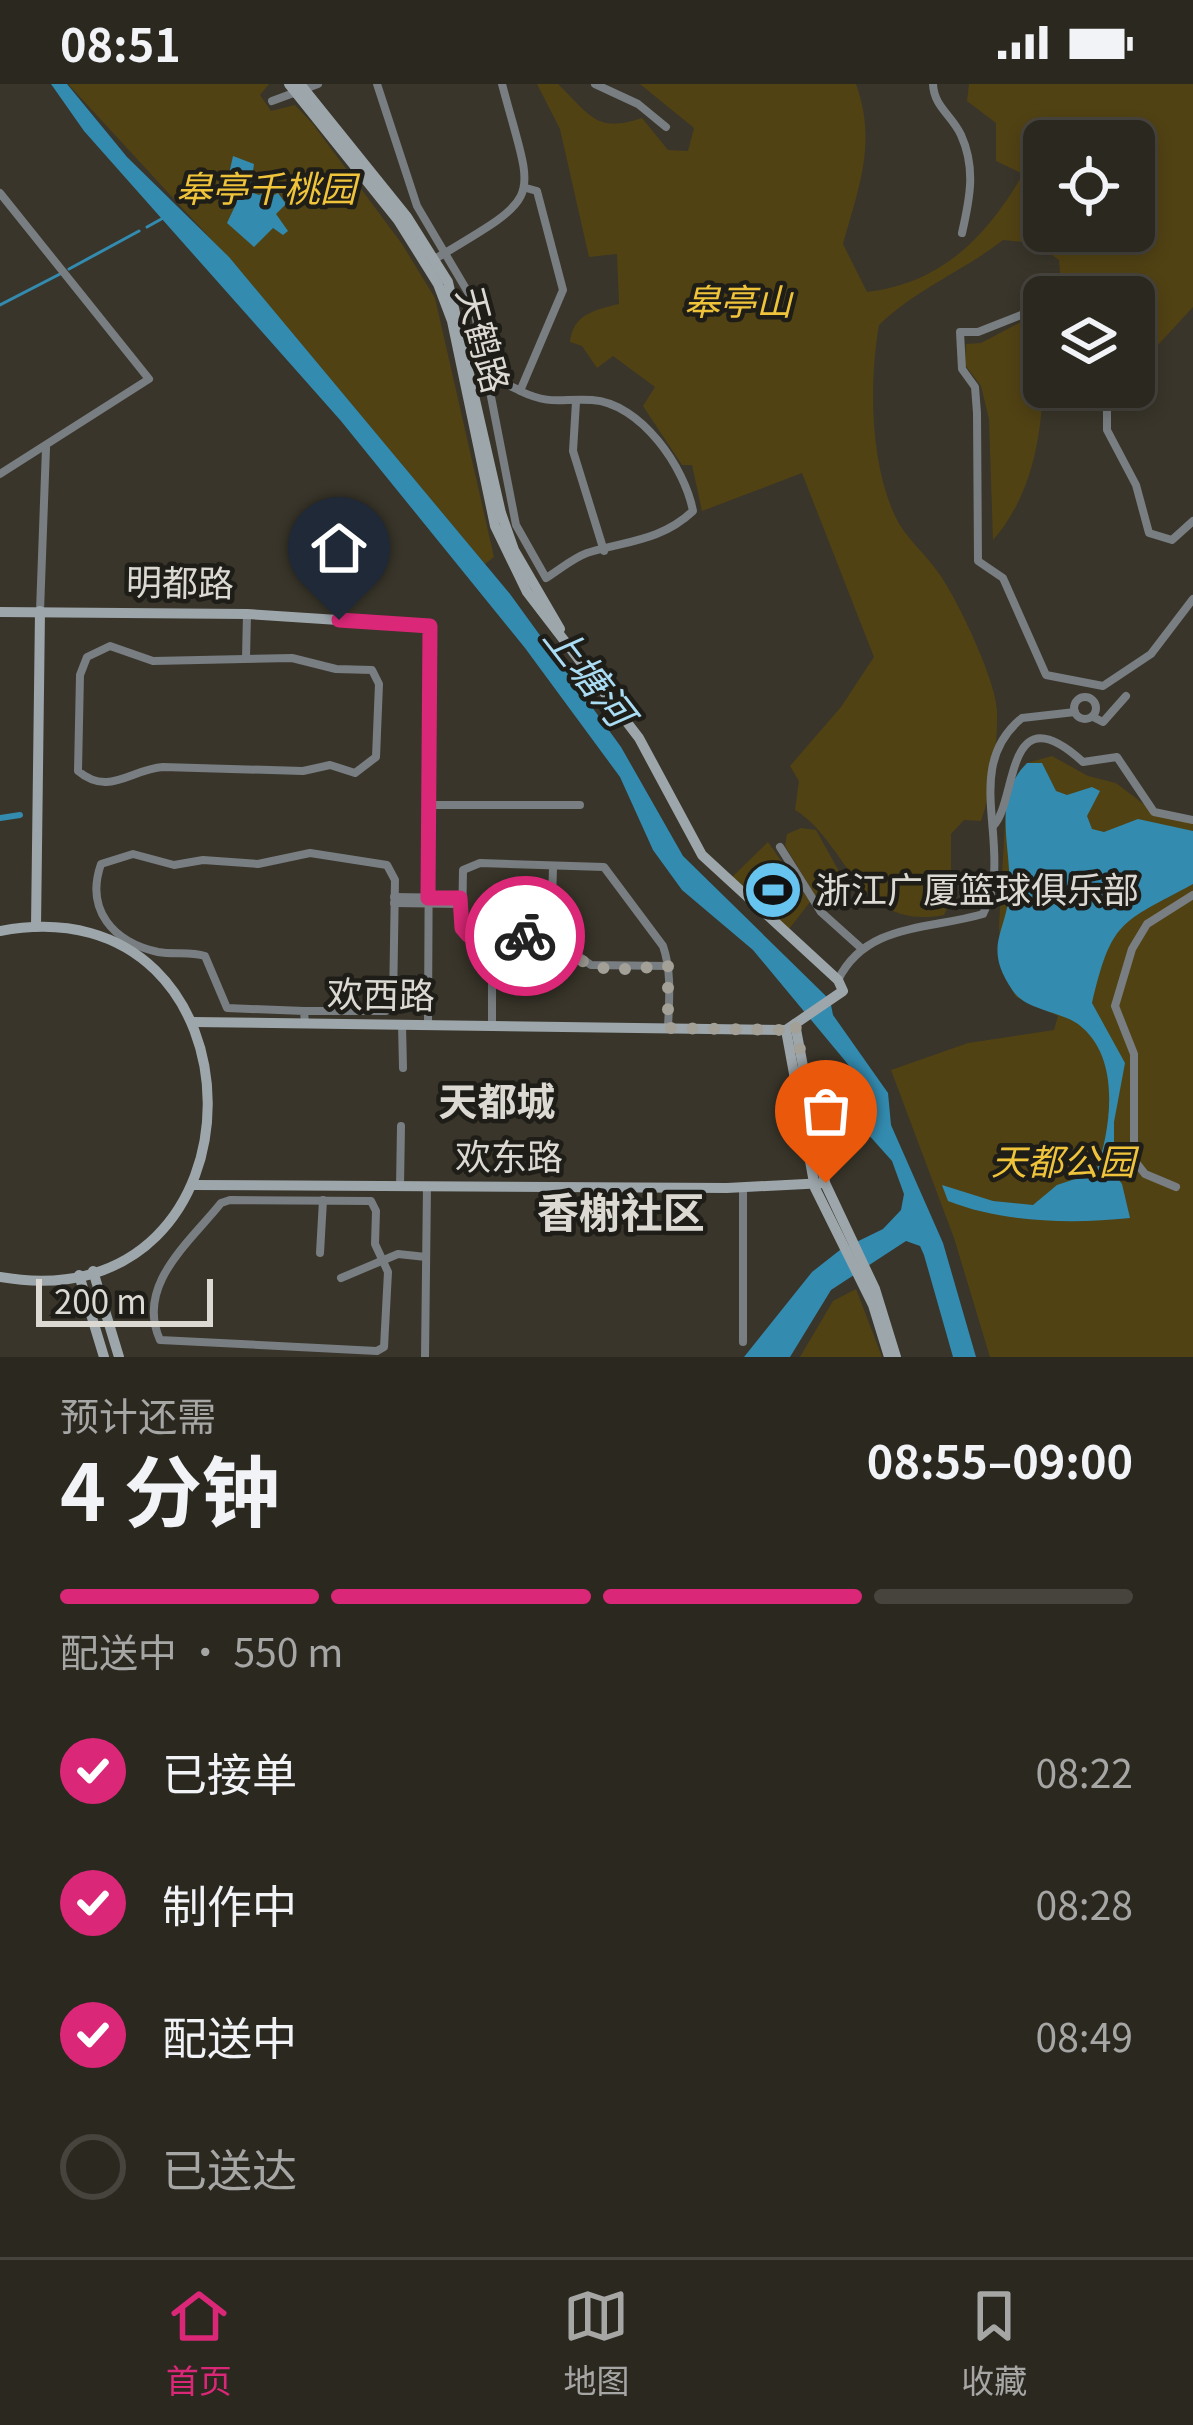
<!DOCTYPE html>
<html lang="zh">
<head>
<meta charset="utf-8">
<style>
  body { margin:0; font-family:Georgia,"Noto Sans SC",serif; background:#37342d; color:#f1f3f6; height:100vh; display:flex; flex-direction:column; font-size:45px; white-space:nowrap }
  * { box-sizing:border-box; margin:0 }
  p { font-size:39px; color:#a6a6a5 }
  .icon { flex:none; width:66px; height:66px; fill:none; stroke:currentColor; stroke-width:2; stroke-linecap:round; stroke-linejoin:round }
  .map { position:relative; height:1273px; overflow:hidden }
  .drawer { display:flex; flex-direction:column; background:#2b2820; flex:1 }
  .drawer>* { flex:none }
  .controls { position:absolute; left:1023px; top:36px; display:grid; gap:24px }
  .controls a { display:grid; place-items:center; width:132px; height:132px; border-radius:18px; background:#2b2820; box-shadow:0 6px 18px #0003,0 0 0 3px #47443e; font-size:60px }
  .scale { position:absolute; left:36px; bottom:30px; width:177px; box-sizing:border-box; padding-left:12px; border:6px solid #dbd9d2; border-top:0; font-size:33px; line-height:42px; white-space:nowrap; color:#dbd9d2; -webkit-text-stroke:9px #1e1d18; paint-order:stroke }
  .pin { position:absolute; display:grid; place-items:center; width:102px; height:102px; color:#fff; margin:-123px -51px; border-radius:50% 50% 50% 0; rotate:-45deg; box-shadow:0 0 12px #0007 }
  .pin .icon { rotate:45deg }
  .courier { position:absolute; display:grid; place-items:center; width:120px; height:120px; margin:-60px; border:9px solid #db2777; border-radius:50%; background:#fff; color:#222; box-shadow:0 3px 15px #0007 }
  .head em { font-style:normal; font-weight:700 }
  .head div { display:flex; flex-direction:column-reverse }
  .head { display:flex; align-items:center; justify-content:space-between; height:204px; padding:0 60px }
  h1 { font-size:78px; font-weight:700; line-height:90px }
  .bar { display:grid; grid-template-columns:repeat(4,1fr); gap:18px 12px; align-content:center; height:144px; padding:0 60px }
  .bar i { height:15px; border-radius:9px; background:#47443e }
  .bar .active { background:#db2777 }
  .bar p { grid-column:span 4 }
  ol { padding:0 60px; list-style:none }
  li { display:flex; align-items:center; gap:36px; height:132px }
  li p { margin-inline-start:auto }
  li .icon { padding:12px; border-radius:50%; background:#db2777; color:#fff; stroke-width:4 }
  li:last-child { color:#a6a6a5 }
  li i { width:66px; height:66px; border:6px solid #47443e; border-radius:50% }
  .status { display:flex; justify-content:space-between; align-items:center; height:84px; padding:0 60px; background:#2b2820; direction:ltr }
  .status svg { height:33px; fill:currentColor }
  .dock { display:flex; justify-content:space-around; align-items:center; height:168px; border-top:3px solid #47443e; background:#2b2820; font-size:33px; color:#a6a6a5 }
  .dock a { display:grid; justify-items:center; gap:6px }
  .dock .active { color:#db2777 }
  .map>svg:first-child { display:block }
  .green { fill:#514214; fill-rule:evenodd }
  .water { fill:#338bb0 }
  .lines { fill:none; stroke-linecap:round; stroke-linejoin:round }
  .stream { stroke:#338bb0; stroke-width:3 }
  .canal { stroke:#338bb0; stroke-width:6 }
  .street { stroke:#787e81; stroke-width:8 }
  .secondary { stroke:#9da6ab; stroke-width:10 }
  .done { stroke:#a2a097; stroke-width:12; stroke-dasharray:0 21.6 }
  .route { stroke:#db2777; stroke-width:15 }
  .labels { text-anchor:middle; stroke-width:9; stroke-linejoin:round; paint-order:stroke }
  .park-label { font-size:36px; font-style:italic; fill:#f0c43a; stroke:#1e1d18 }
  .street-label { font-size:36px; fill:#dbd9d2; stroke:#1e1d18 }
  .poi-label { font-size:36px; fill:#dbd9d2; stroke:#1e1d18; text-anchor:start }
  .water-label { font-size:39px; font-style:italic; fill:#aadcf4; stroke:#1e1d18 }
  .neighbourhood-label { font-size:39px; font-weight:bold; fill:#dbd9d2; stroke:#1e1d18 }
  .quarter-label { font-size:42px; font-weight:bold; fill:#dbd9d2; stroke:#1e1d18 }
</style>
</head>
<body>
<div class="status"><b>08:51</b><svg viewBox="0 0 49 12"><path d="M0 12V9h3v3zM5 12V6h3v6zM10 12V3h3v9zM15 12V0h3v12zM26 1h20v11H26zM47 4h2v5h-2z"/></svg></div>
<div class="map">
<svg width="1193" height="1273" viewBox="0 0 1193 1273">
  <rect width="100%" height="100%" fill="#39352a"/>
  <g class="green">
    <path d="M68 0H269L260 11 271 27 295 21 312 39 402 160 435 214 494 473 485 480 232 178Z"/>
    <path d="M537 0H558C589 30 596 50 642 34L668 66 688 67 694 44 640 0H856C877 58 859 103 843 160L867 208C941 199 986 154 1023 90L996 77V39L967 17 969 0H1193V223L1134 287V213H1062L1059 176 1034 159 1003 156C962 188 916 205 879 241 869 299 870 378 895 432 905 454 927 471 940 491 958 517 996 596 997 627 998 660 992 706 981 737L964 736 951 750V816L944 831C857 848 847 757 795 726L799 697 790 682 841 623 874 573 802 389 702 427 692 381H682L643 322 655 303 613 272 597 284 582 262 570 258C573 230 595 226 619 220L617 170 589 173 560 45ZM1044 57H1134V147H1044Z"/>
    <path d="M1044 226C1044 305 1048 393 993 456L989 335 981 302 965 281 966 260 981 259Z"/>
    <path d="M1052 672 1088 692 1116 699 1154 728 1193 736V1273H990L954 1154 891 986 968 959 1054 946 1058 932 1016 913 1002 888 999 842 1006 722 1027 679Z"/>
    <path d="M801 744 816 746 846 800 818 816 785 762 787 750Z"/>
    <path d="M768 758 810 818 789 845 731 794Z"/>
    <path d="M856 1205 882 1273H800L833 1217Z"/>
  </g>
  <g class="water">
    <path d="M51 0H67L127 73 229 173 510 510 621 663 683 772 830 916 833 931 888 1009 891 1041 943 1159 976 1273H953L924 1171 920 1162 906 1157 831 1206 790 1273H744L812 1188 840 1166 883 1145 901 1126 904 1110 892 1077 867 1049 861 996 753 866 682 806 653 766 620 693 525 564 341 337 84 47Z"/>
    <path d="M233 72 254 80 250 108 259 111 266 107 270 113 278 109 286 120 276 130 288 147 283 151 273 144 254 163 227 139 235 122 226 104Z"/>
    <path d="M1027 679H1042L1056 707 1067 711 1092 703 1100 707 1087 732 1092 745 1104 748 1138 735 1193 747V800C1119 840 1112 836 1092 919L1125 979 1114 1038V1089L1122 1100 1130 1134C1072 1140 1004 1139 948 1117L942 1101 993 1117 1033 1121 1057 1101 1096 1088C1111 1044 1122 973 1078 940 1059 927 1026 926 1013 907 983 863 1005 851 1009 811 1013 764 990 716 1027 679Z"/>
  </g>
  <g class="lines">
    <g class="stream">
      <path d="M147 143 165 133"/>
      <path d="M69 185 139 147"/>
      <path d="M0 221 60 190"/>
    </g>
    <path class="canal" d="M0 734 20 731"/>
    <g class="street">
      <path d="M377 0 417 122 472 215 516 441 546 494C559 486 573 474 587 469 626 457 661 457 693 427 685 384 641 319 592 316 561 314 552 322 520 307L563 206 537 107 526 104"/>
      <path d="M595 0 638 20 666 43"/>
      <path d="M933 0C934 23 952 31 961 51 976 84 970 114 962 149"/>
      <path d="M272 17 318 0"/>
      <path d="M0 109 149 295 0 390"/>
      <path d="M435 175C547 108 534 121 502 0"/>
      <path d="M1044 222 978 248H960L962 285 975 303 977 329 978 477 1003 494 1046 591 1103 602 1151 570 1193 515"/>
      <path d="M490 293 519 306"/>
      <path d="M1107 309V346L1136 401 1149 449 1172 456 1193 437"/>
      <path d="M576 318 573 367 604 467"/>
      <path d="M40 527 46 364"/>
      <path d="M110 562 153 577 292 574 336 585 372 586 379 600 376 673 355 689 330 681 303 687 163 683C131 685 109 713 78 687L80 591 87 573Z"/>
      <path d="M246 574 247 530"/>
      <circle cx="1085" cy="624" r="11"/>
      <path d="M1093 633 1103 638 1126 612"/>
      <path d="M430 721H580"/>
      <path d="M993 742C1018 718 1004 606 1083 678L1117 673 1154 728 1193 736"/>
      <path d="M780 763 821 828 860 863"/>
      <path d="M394 813 460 814"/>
      <path d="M394 819 460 820"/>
      <path d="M551 852 553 783"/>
      <path d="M668 882 591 881 551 852 468 851 462 844 463 786 480 779 604 783 663 862C672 888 669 917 668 944"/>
      <path d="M838 896C866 839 928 846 983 830 1017 766 958 686 1022 634L1075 628"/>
      <path d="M304 927H386L393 921 395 796 387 781 310 769 258 780 203 776 174 781 133 770 101 780C85 826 113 858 158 868 174 871 190 867 205 872L227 924 304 927 305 940"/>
      <path d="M402 941 403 984"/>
      <path d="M428 941 430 542"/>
      <path d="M492 942V852"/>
      <path d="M400 1102 401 1042"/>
      <path d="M1176 1103 1145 1090 1134 1076V970L1115 922 1132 865 1147 840 1193 811"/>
      <path d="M230 1116 371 1117 376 1127 375 1160 388 1188 384 1263 377 1267 160 1256C135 1201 190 1158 221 1119Z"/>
      <path d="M320 1169 323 1116"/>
      <path d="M341 1194 398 1170 426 1173"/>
      <path d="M743 1258V1104"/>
      <path d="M425 1273 427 1102"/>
    </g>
    <g class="secondary">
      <path d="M289 0 398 136 438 200 452 237 495 442 527 508 639 654 702 771 838 896 843 907 786 946"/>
      <path d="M300 0 407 133 448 198 501 429 514 466 560 545"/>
      <path d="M0 528 247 530 430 542"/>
      <path d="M36 843 40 527"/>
      <path d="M0 847C275 795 279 1242 0 1193"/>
      <path d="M192 938 786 946"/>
      <path d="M795 940 825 1099 875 1205 896 1273"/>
      <path d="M786 946 815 1104 873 1221 889 1273"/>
      <path d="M192 1101 727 1104 825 1099"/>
      <path d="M93 1187 119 1273"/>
      <path d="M79 1191 104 1273"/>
    </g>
  </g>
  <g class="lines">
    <path class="done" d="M525 852C563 852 560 870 592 881 614 889 644 883 668 882V944L786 946 795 940 826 1099"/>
    <path class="route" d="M339 536 430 542 428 814H460L462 844 468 851 525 852"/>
  </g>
  <defs>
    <symbol id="stadium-disc" viewBox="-11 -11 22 22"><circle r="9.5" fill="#66c4ef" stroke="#1e1d18"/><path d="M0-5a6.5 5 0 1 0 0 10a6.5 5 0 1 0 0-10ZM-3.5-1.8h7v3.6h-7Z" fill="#111"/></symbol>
  </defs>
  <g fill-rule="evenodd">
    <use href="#stadium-disc" x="740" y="773" width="66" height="66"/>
  </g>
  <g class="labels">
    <g class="park-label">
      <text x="266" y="118">皋亭千桃园</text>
      <text x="738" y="231">皋亭山</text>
      <text x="1063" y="1091">天都公园</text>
    </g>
    <g class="street-label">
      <text transform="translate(483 256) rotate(75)" y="13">天鹤路</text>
      <text transform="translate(180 499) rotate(1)" y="13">明都路</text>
      <text transform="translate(381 911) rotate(1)" y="13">欢西路</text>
      <text x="509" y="1086">欢东路</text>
    </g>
    <g class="poi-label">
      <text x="815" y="819">浙江广厦篮球俱乐部</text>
    </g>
    <g class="water-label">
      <text transform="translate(589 591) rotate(52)" y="14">上塘河</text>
    </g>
    <g class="neighbourhood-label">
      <text x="497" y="1032">天都城</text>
    </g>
    <g class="quarter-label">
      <text x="621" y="1144">香榭社区</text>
    </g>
  </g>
</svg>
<div class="controls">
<a><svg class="icon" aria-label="locate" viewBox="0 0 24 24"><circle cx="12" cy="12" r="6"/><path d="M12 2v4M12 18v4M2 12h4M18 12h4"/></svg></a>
<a><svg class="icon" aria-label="layers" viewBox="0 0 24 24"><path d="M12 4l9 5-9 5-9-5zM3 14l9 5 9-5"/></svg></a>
</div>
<div class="scale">200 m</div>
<div class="pin" style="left:826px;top:1099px;background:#ea580c"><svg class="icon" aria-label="bag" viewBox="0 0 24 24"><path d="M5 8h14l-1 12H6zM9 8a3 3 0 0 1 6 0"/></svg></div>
<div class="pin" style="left:339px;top:536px;background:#1f2937"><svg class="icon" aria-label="home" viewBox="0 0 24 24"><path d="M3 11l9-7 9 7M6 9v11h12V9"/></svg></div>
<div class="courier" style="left:525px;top:852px"><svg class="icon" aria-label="bike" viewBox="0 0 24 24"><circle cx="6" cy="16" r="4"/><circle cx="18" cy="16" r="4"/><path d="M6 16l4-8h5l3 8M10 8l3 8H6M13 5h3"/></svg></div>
</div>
<section class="drawer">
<div class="head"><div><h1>4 分钟</h1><p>预计还需</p></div><em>08:55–09:00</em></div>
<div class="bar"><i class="active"></i><i class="active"></i><i class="active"></i><i></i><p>配送中 · 550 m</p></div>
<ol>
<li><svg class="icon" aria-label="check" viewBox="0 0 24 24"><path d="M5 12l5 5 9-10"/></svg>已接单<p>08:22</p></li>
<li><svg class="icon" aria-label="check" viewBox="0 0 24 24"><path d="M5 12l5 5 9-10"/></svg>制作中<p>08:28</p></li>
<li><svg class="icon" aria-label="check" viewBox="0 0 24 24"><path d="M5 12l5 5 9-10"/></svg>配送中<p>08:49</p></li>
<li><i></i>已送达</li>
</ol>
</section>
<nav class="dock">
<a class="active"><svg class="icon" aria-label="home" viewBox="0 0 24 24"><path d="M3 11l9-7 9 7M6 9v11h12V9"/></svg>首页</a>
<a><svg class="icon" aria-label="map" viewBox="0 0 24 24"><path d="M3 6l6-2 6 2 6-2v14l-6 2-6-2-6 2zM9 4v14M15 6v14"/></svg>地图</a>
<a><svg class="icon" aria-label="saved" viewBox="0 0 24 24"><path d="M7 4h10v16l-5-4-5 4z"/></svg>收藏</a>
</nav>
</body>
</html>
